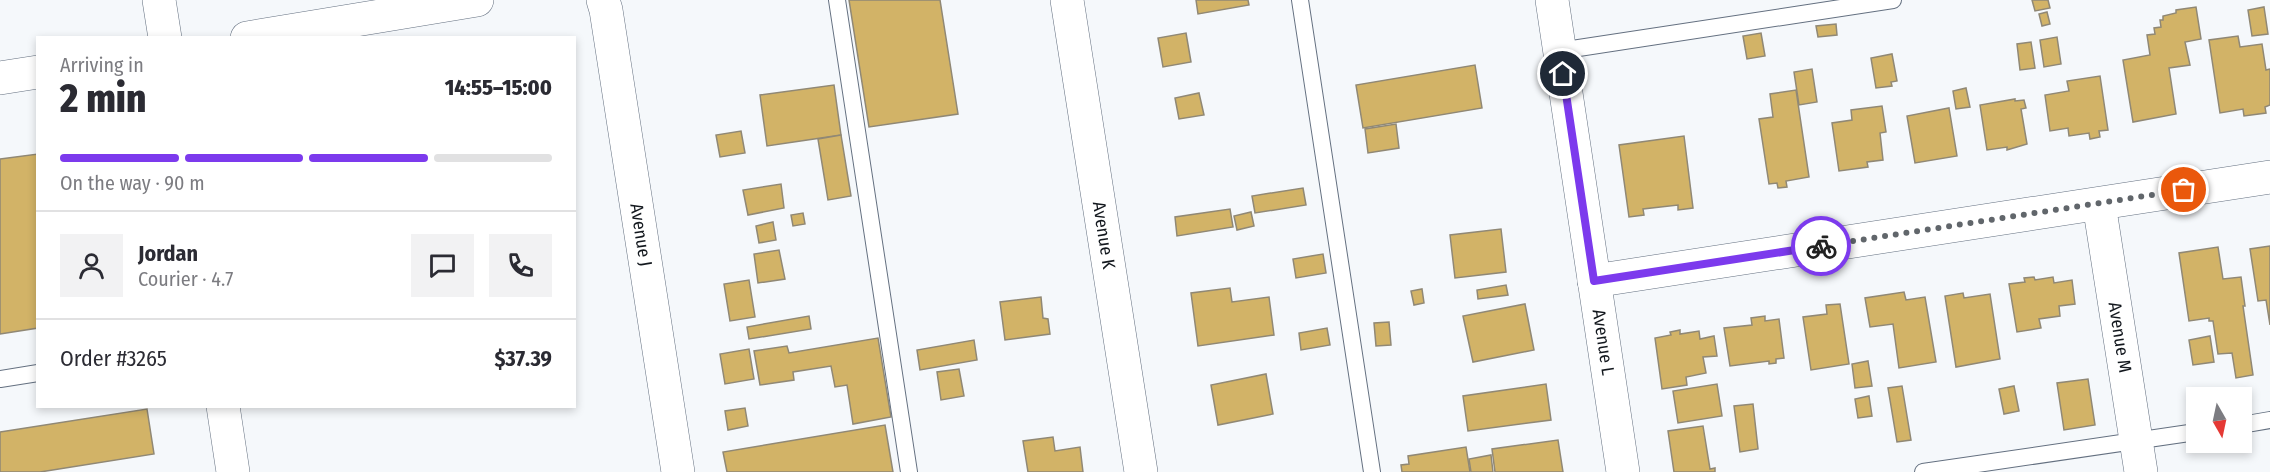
<!DOCTYPE html>
<html lang="en">
<head>
<meta charset="utf-8">
<style>
  body { margin:0; font-family:"Fira Sans Condensed",sans-serif; background:#f2f2f3; color:#2b2b33; height:100vh; display:flex; flex-direction:column; font-size:22px; white-space:nowrap }
  * { box-sizing:border-box; margin:0 }
  p { font-size:20px; color:#7c7c81 }
  .icon { flex:none; width:33px; height:33px; fill:none; stroke:currentColor; stroke-width:2; stroke-linecap:round; stroke-linejoin:round }
  .map { position:relative; flex:1; overflow:hidden }
  .side { position:absolute; left:36px; top:36px; width:540px; height:372px; display:flex; flex-direction:column; background:#fff; border-radius:0px; box-shadow:0 3px 9px #0003 }
  .side>* { flex:none }
  .needle { width:39px; rotate:171deg }
  .tools { position:absolute; left:2186px; top:387px; display:grid; gap:12px }
  .tools a { display:grid; place-items:center; width:66px; height:66px; border-radius:0px; background:#fff; box-shadow:0 3px 9px #0003; font-size:30px }
  .pin { position:absolute; display:grid; place-items:center; width:51px; height:51px; color:#fff; margin:-26px; border:3px solid #fff; border-radius:50%; box-shadow:0 2px 6px #0007 }
  .courier { position:absolute; display:grid; place-items:center; width:60px; height:60px; margin:-30px; border:4px solid #7c3aed; border-radius:50%; background:#fff; color:#222; box-shadow:0 2px 8px #0007 }
  .head em { font-style:normal; font-weight:800 }
  .head div { display:flex; flex-direction:column-reverse }
  .head { display:flex; align-items:center; justify-content:space-between; height:102px; padding:0 24px }
  h1 { font-size:39px; font-weight:800; line-height:45px }
  .bar { display:grid; grid-template-columns:repeat(4,1fr); gap:9px 6px; align-content:center; height:72px; padding:0 24px }
  .bar i { height:8px; border-radius:4px; background:#e1e1e2 }
  .bar .on { background:#7c3aed }
  .bar p { grid-column:span 4 }
  .line { display:flex; align-items:center; gap:15px; padding:0 24px; border-top:2px solid #e1e1e2 }
  .line div { flex:1 }
  .round { display:grid; place-items:center; flex:none; width:63px; height:63px; border-radius:0px; background:#f2f2f3 }
  .map>svg:first-child { display:block }
  .building { fill:#d2b367; stroke:#908875; stroke-width:1.5 }
  .lines { fill:none; stroke-linecap:round; stroke-linejoin:round }
  .lane-casing { stroke:#647080; stroke-width:18 }
  .street-casing { stroke:#647080; stroke-width:34 }
  .secondary-casing { stroke:#647080; stroke-width:34 }
  .lane { stroke:#fff; stroke-width:16 }
  .street { stroke:#fff; stroke-width:33 }
  .secondary { stroke:#fff; stroke-width:33 }
  .done { stroke:#61666b; stroke-width:6; stroke-dasharray:0 10.8 }
  .route { stroke:#7c3aed; stroke-width:8 }
  .labels { text-anchor:middle; stroke-width:4.5; stroke-linejoin:round; paint-order:stroke }
  .street-label { font-size:18px; fill:#12171d; stroke:#f5f8fb }
</style>
</head>
<body>
<div class="map">
<svg width="2270" height="472" viewBox="0 0 2270 472">
  <rect width="100%" height="100%" fill="#f5f8fb"/>
  <g class="building">
    <path d="M849 0H940L958 114 869 127Z"/>
    <path d="M1196 0H1248L1249 5 1198 14Z"/>
    <path d="M2032 0H2048L2050 8 2035 11Z"/>
    <path d="M2196 7 2201 39 2185 42 2190 65 2169 68 2176 114 2133 122 2123 60 2150 55 2147 35 2155 34 2154 28 2161 27 2160 20H2163V16L2176 13V10Z"/>
    <path d="M2264 7 2268 34 2252 36 2248 10Z"/>
    <path d="M2047 12 2050 24 2042 26 2039 14Z"/>
    <path d="M1836 24 1837 35 1818 37 1816 26Z"/>
    <path d="M1186 33 1191 62 1163 67 1158 38Z"/>
    <path d="M1761 33 1765 56 1747 59 1743 36Z"/>
    <path d="M2238 36 2240 47 2262 44 2266 70 2270 69V105L2265 107 2266 113 2244 116 2243 109 2220 113 2209 40Z"/>
    <path d="M2057 37 2061 64 2044 67 2040 40Z"/>
    <path d="M2031 42 2035 68 2020 70 2017 44Z"/>
    <path d="M1892 54 1897 81 1891 82 1892 86 1876 88 1871 58Z"/>
    <path d="M1475 65 1482 108 1363 128 1356 85Z"/>
    <path d="M1812 69 1817 102 1799 105 1794 72Z"/>
    <path d="M2100 76 2108 130 2099 131 2100 137 2090 139 2089 133 2069 136 2068 128 2050 131 2045 95 2069 91 2067 81Z"/>
    <path d="M834 85 841 135 767 146 760 95Z"/>
    <path d="M1966 88 1970 107 1956 109 1953 91Z"/>
    <path d="M1796 90 1809 177 1786 181 1787 187 1778 188 1777 183 1769 184 1759 119 1773 117 1770 94Z"/>
    <path d="M1199 93 1204 115 1179 119 1175 98Z"/>
    <path d="M2015 99V101L2024 100 2026 108 2021 109 2027 144 2007 150V147L1987 150 1980 105Z"/>
    <path d="M1882 106 1886 132 1880 133 1883 160 1867 162 1868 167 1839 171 1832 123 1852 120 1851 110Z"/>
    <path d="M1949 108 1957 156 1915 163 1907 116Z"/>
    <path d="M1396 124 1399 148 1368 153 1365 129Z"/>
    <path d="M741 131 745 153 720 157 716 135Z"/>
    <path d="M841 135 851 196 828 200 818 139Z"/>
    <path d="M1684 136 1693 208 1678 210V205L1643 209 1644 215 1629 217 1619 145Z"/>
    <path d="M38 154V328L0 334V159Z"/>
    <path d="M781 184 784 208 748 215 743 190Z"/>
    <path d="M1303 188 1306 205 1255 213 1252 196Z"/>
    <path d="M1230 209 1233 227 1177 236 1175 217Z"/>
    <path d="M1251 212 1254 226 1237 230 1234 216Z"/>
    <path d="M803 213 805 224 793 226 791 215Z"/>
    <path d="M773 222 776 240 759 243 756 226Z"/>
    <path d="M1501 229 1506 272 1455 278 1450 235Z"/>
    <path d="M2270 246V325L2266 300 2258 301 2250 249Z"/>
    <path d="M2218 247 2223 279 2241 277 2245 306H2243L2253 375 2236 378 2232 353 2218 354 2213 321H2209V318L2189 321 2179 253Z"/>
    <path d="M779 250 785 279 758 283 754 254Z"/>
    <path d="M1323 254 1326 273 1296 278 1293 259Z"/>
    <path d="M2034 277 2035 280 2053 277 2054 283 2072 280 2075 304 2059 306 2060 316 2039 319 2041 328 2017 332 2009 284 2025 282 2024 278Z"/>
    <path d="M749 280 755 317 730 321 724 284Z"/>
    <path d="M1506 285 1508 295 1478 299 1477 290Z"/>
    <path d="M1230 288 1232 302 1269 297 1274 335 1198 346 1191 293Z"/>
    <path d="M1422 289 1424 303 1414 305 1411 291Z"/>
    <path d="M1904 292 1906 300 1925 297 1936 362 1899 368 1893 324 1870 327 1865 298Z"/>
    <path d="M1963 293 1964 298 1990 294 2000 359 1956 367 1945 296Z"/>
    <path d="M1041 297 1043 318 1048 319 1050 334 1005 340 1000 302Z"/>
    <path d="M1525 304 1534 350 1473 362 1463 316Z"/>
    <path d="M1840 304 1849 364 1811 370 1803 317 1827 314 1826 305Z"/>
    <path d="M809 316 811 329 749 339 747 327Z"/>
    <path d="M1765 316V321L1779 319 1784 358 1776 359V363L1769 364V361L1730 366 1724 328 1752 325 1751 318Z"/>
    <path d="M1389 322 1391 345 1376 346 1374 323Z"/>
    <path d="M1327 328 1330 345 1301 350 1299 333Z"/>
    <path d="M1680 330V334L1699 331 1700 339 1714 336 1717 356 1703 357 1706 373 1686 377 1687 385 1662 389 1655 338 1671 335 1670 332Z"/>
    <path d="M2210 336 2214 362 2193 365 2189 340Z"/>
    <path d="M878 338 891 417 853 424 847 385 835 387 831 366 793 372 794 380 760 385 754 351 787 346 789 353Z"/>
    <path d="M974 340 977 360 920 370 917 350Z"/>
    <path d="M749 349 754 379 725 384 720 354Z"/>
    <path d="M1868 361 1872 386 1855 388 1852 364Z"/>
    <path d="M959 369 964 396 941 400 937 372Z"/>
    <path d="M1266 374 1273 414 1218 425 1211 385Z"/>
    <path d="M2088 379 2095 425 2064 430 2057 383Z"/>
    <path d="M1546 384 1551 420 1468 431 1463 396Z"/>
    <path d="M1717 384 1722 416 1678 423 1673 391Z"/>
    <path d="M1902 386 1911 440 1897 442 1888 388Z"/>
    <path d="M2014 386 2019 411 2004 414 1999 389Z"/>
    <path d="M2235 391 2236 398H2220L2219 395Z"/>
    <path d="M1869 396 1872 416 1858 418 1855 399Z"/>
    <path d="M1753 404 1758 449 1740 452 1734 406Z"/>
    <path d="M745 408 748 426 728 430 725 411Z"/>
    <path d="M147 409 154 454 40 472H0V432Z"/>
    <path d="M885 425 893 472H727L723 452Z"/>
    <path d="M1703 426 1710 469 1715 468V472H1674L1668 431Z"/>
    <path d="M1053 437 1055 451 1080 447 1083 472H1028L1023 441Z"/>
    <path d="M1558 440 1563 472H1495L1492 449Z"/>
    <path d="M1466 447 1470 472H1402L1401 465 1409 464 1408 456Z"/>
    <path d="M1491 455 1493 472H1471L1469 459Z"/>
  </g>
  <g class="lines">
    <defs>
      <g id="lane">
        <path d="M837 0 909 472"/>
        <path d="M1300 0 1372 472"/>
        <path d="M1559 51 1893 0"/>
        <path d="M0 379 38 373"/>
        <path d="M2241 425 2270 420"/>
        <path d="M1923 472 2196 432"/>
      </g>
      <g id="street">
        <path id="s1" d="M603 0 606 10 678 472"/>
        <path d="M247 38 477 0"/>
        <path d="M0 78 38 72"/>
        <path id="s2" d="M2099 204 2141 472"/>
        <path d="M1594 281 2270 177"/>
      </g>
      <g id="secondary">
        <path d="M159 0 165 38"/>
        <path id="s3" d="M1067 0 1141 472"/>
        <path id="s4" d="M1552 0 1623 472"/>
        <path d="M223 406 233 472"/>
      </g>
    </defs>
    <use href="#lane" class="lane-casing"/>
    <use href="#street" class="street-casing"/>
    <use href="#secondary" class="secondary-casing"/>
    <use href="#lane" class="lane"/>
    <use href="#street" class="street"/>
    <use href="#secondary" class="secondary"/>
  </g>
  <g class="lines">
    <path class="done" d="M1821 246 2184 190"/>
    <path class="route" d="M1563 74 1594 281 1821 246"/>
  </g>
  <g class="labels">
    <g class="street-label">
      <text dy="6" stroke="none"><textPath href="#s1" startOffset="238">Avenue J</textPath></text>
      <text dy="6" stroke="none"><textPath href="#s3" startOffset="238">Avenue K</textPath></text>
      <text dy="6" stroke="none"><textPath href="#s2" startOffset="135">Avenue M</textPath></text>
      <text dy="6" stroke="none"><textPath href="#s4" startOffset="346">Avenue L</textPath></text>
    </g>
  </g>
</svg>
<div class="tools">
<a><svg class="needle" viewBox="-14 -14 28 28"><path d="M0-13l5 13h-10z" fill="#e53935"/><path d="M0 13l5-13h-10z" fill="#7c7c81"/></svg></a>
</div>
<div class="pin" style="left:2184px;top:190px;background:#ea580c"><svg class="icon" aria-label="bag" viewBox="0 0 24 24"><path d="M5 8h14l-1 12H6zM9 8a3 3 0 0 1 6 0"/></svg></div>
<div class="pin" style="left:1563px;top:74px;background:#1f2937"><svg class="icon" aria-label="home" viewBox="0 0 24 24"><path d="M3 11l9-7 9 7M6 9v11h12V9"/></svg></div>
<div class="courier" style="left:1821px;top:246px"><svg class="icon" aria-label="bike" viewBox="0 0 24 24"><circle cx="6" cy="16" r="4"/><circle cx="18" cy="16" r="4"/><path d="M6 16l4-8h5l3 8M10 8l3 8H6M13 5h3"/></svg></div>
<section class="side">
<div class="head"><div><h1>2 min</h1><p>Arriving in</p></div><em>14:55–15:00</em></div>
<div class="bar"><i class="on"></i><i class="on"></i><i class="on"></i><i></i><p>On the way · 90 m</p></div>
<div class="line" style="height:108px"><a class="round"><svg class="icon" aria-label="person" viewBox="0 0 24 24"><circle cx="12" cy="8" r="4"/><path d="M4 21q1-7 8-7t8 7"/></svg></a><div><b>Jordan</b><p>Courier · 4.7</p></div><a class="round"><svg class="icon" aria-label="chat" viewBox="0 0 24 24"><path d="M4 5h16v11H9l-5 4z"/></svg></a><a class="round"><svg class="icon" aria-label="phone" viewBox="0 0 24 24"><path d="M5 4h4l2 5-3 2q2 4 5 5l2-3 5 2v4C11 20 4 13 5 4z"/></svg></a></div>
<div class="line" style="height:78px"><div>Order #3265</div><b>$37.39</b></div>
</section>
</div>
</body>
</html>
